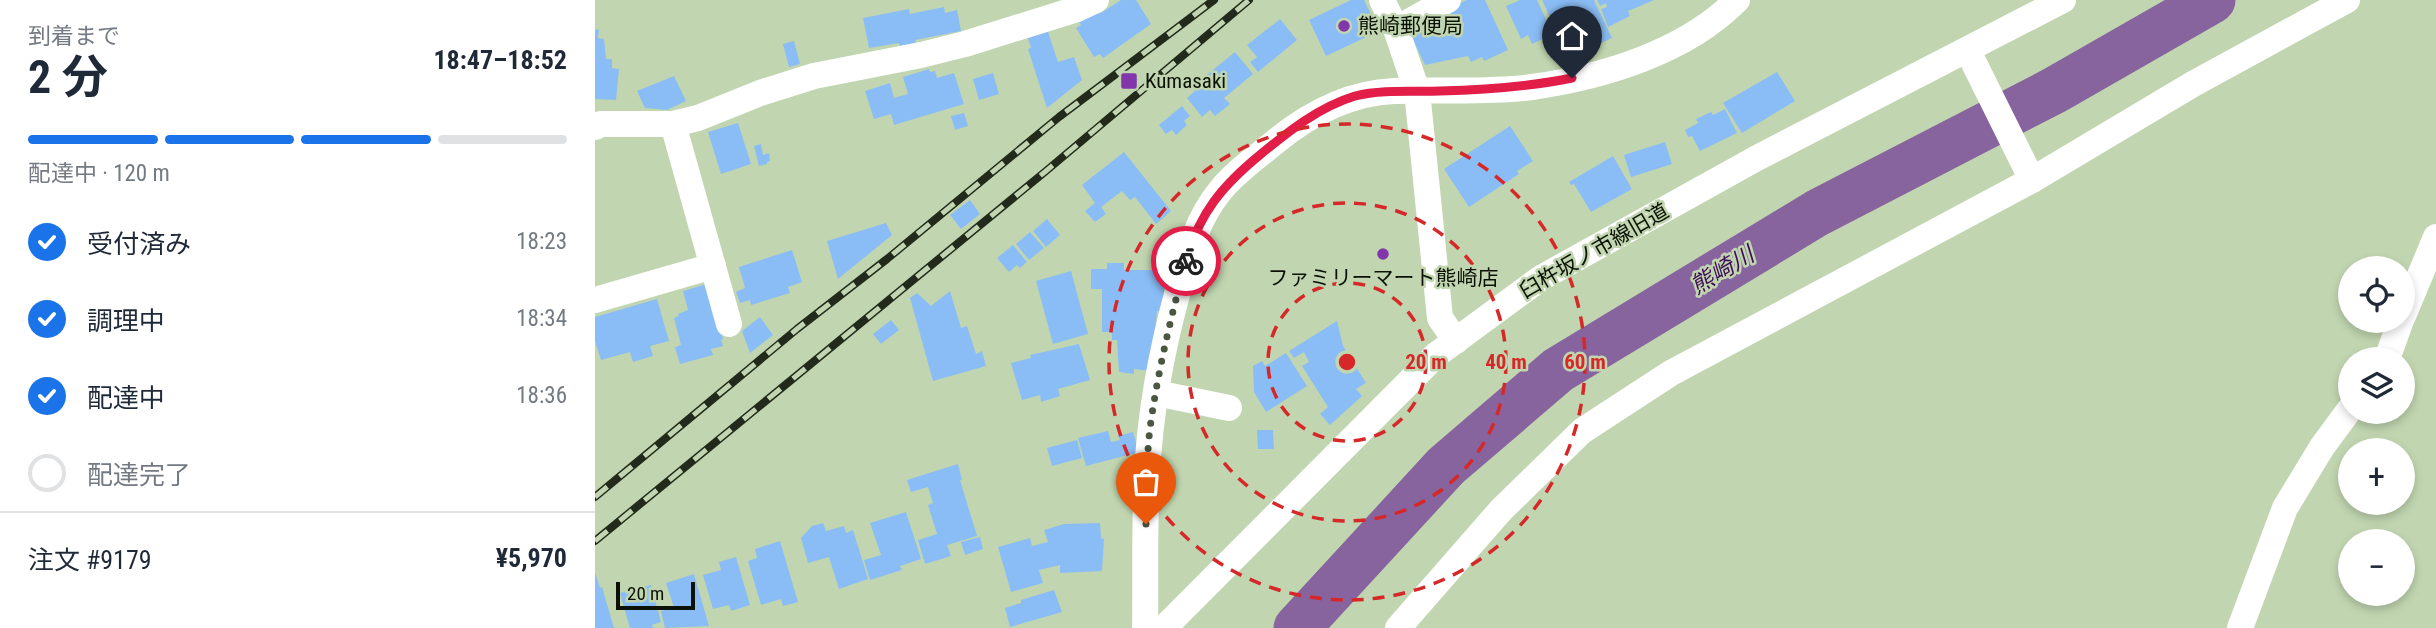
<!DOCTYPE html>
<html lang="ja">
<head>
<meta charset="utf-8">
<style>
  body { margin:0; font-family:"Roboto Condensed","Noto Sans JP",sans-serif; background:#f6f6f7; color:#1f2937; height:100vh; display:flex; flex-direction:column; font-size:26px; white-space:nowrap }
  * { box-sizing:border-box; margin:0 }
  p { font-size:23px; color:#747a83 }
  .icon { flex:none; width:38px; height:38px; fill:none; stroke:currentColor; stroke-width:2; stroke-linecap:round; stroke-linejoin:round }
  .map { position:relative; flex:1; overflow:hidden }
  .details { display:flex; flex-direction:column; background:#fff; width:595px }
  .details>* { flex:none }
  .tools { position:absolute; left:1743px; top:256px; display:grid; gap:14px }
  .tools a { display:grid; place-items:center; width:77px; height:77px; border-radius:50%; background:#fff; box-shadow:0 4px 10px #0003; font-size:35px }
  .scale { position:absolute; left:21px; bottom:18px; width:79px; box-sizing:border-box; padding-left:7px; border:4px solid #0b1205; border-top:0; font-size:19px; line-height:24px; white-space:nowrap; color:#0b1205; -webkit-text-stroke:5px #c1d6b0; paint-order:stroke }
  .pin { position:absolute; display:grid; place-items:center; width:60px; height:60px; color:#fff; margin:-72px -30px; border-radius:50% 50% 50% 0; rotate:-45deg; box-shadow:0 0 7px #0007 }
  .pin .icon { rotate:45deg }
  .courier { position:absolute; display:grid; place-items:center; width:70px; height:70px; margin:-35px; border:5px solid #e11d48; border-radius:50%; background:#fff; color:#222; box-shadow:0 2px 9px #0007 }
  .head em { font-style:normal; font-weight:700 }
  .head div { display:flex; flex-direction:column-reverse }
  .head { display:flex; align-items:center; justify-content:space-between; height:119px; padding:0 28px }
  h1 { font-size:46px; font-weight:700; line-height:52px }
  .bar { display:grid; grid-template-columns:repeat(4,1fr); gap:10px 7px; align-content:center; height:84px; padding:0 28px }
  .bar i { height:9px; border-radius:5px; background:#e0e1e3 }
  .bar .current { background:#1a73e8 }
  .bar p { grid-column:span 4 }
  .line { display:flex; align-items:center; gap:18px; padding:0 28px; border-top:2px solid #e0e1e3 }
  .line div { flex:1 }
  ol { padding:0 28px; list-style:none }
  li { display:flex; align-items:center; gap:21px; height:77px }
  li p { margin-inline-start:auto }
  li .icon { padding:7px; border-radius:50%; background:#1a73e8; color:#fff; stroke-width:4 }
  li:last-child { color:#747a83 }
  li i { width:38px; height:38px; border:4px solid #e0e1e3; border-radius:50% }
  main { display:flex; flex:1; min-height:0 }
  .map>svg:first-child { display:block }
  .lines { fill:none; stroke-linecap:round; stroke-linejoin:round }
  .river { stroke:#88649f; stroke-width:47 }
  .building { fill:#8abdf5 }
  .minor { stroke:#fff; stroke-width:26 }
  .rail-casing { stroke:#222b1b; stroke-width:8 }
  .rail { stroke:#c1d6b0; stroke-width:5; stroke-dasharray:16; stroke-linecap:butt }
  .done { stroke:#4b5741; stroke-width:7; stroke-dasharray:0 12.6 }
  .route { stroke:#e11d48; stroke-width:9 }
  .ring { fill:none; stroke:#d62828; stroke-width:3.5; stroke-dasharray:12 9 }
  .poi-dot { fill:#8137a9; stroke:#c1d6b0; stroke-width:2.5 }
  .labels { text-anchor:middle; stroke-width:5; stroke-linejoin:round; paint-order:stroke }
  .poi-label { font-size:21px; fill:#0b1205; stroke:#c1d6b0; text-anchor:start }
  .street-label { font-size:21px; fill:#0b1205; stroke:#c1d6b0 }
  .water-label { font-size:23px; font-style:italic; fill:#400d58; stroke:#c1d6b0 }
  .centre { fill:#d62828; stroke:#c1d6b0; stroke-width:3.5 }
  .ring-label { font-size:21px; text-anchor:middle; font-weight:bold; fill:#d62828; stroke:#c1d6b0; stroke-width:5; stroke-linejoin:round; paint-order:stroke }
</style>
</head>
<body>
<main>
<section class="details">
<div class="head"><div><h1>2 分</h1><p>到着まで</p></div><em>18:47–18:52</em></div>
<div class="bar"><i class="current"></i><i class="current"></i><i class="current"></i><i></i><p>配達中 · 120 m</p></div>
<ol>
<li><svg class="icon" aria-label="check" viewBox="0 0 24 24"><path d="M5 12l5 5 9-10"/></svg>受付済み<p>18:23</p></li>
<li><svg class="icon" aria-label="check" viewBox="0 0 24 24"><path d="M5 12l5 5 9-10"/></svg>調理中<p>18:34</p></li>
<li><svg class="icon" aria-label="check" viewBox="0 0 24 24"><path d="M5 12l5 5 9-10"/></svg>配達中<p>18:36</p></li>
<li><i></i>配達完了</li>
</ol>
<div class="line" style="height:91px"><div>注文 #9179</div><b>¥5,970</b></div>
</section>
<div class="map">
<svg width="1841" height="628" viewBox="0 0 1841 628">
  <rect width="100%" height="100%" fill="#c1d6b0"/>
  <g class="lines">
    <path class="river" d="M702 628 851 466 963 370 1222 213 1460 90 1617 0"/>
  </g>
  <g class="building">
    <path d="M526 0H541L556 24 508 58 505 54 499 57 481 28 486 25 482 19 506 13Z"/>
    <path d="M756 0H769L784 31 731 56 714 20Z"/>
    <path d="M872 0H890L913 50 889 61 887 57 876 62 873 56 830 65 812 27Z"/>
    <path d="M925 0H942L958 34 937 44 933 35 926 39 911 6Z"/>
    <path d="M947 0H999L1017 38 992 49 984 32 966 41Z"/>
    <path d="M1002 0H1059L1033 11 1035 16 1013 27 1006 9 1012 7 1011 3 1005 6Z"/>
    <path d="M349 7 350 13 362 10 366 31 320 40 321 43 305 46 304 43 274 48 268 18 314 9 315 14Z"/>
    <path d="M685 19 702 40 663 72 655 62 662 57 652 45Z"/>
    <path d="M0 29 4 30 3 38 9 39 11 59H17V68L24 69 21 100 0 99Z"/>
    <path d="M452 29 463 62 479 57 487 80 452 108 433 49 436 48 432 35Z"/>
    <path d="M199 41 205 64 194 67 188 44Z"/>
    <path d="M640 52 658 74 629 98 635 104 620 116 615 110 607 117 592 98 600 91 597 87Z"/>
    <path d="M334 69 335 72 340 71 342 78 359 73 369 104 299 125 296 114 279 119 270 91 295 83 299 98 313 94 308 77Z"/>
    <path d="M1182 72 1200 101 1147 133 1128 103Z"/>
    <path d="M398 73 404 94 384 100 378 79Z"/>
    <path d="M79 76 91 101 72 110 50 108 42 91Z"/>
    <path d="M587 106 595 116 589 121 592 125 581 135 577 130 571 134 564 125Z"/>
    <path d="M1130 109 1142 133 1105 151 1097 136 1093 137 1090 130 1103 123 1101 119 1116 112 1118 115Z"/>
    <path d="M369 113 373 126 360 130 356 116Z"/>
    <path d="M143 123 156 164 126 174 113 132Z"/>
    <path d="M915 126 938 161 922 171 924 174 874 207 849 169Z"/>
    <path d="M1070 142 1077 164 1036 177 1029 155Z"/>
    <path d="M166 144 168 155 174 153 175 161 172 162V164L164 166 159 146Z"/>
    <path d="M529 152 576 211 561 224 540 197 535 200 527 191 506 207 511 214 500 222 490 211 500 203 487 185Z"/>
    <path d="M1018 156 1037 189 996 212 979 184 976 185 974 182Z"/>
    <path d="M375 200 385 214 366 229 355 215Z"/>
    <path d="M452 219 465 235 451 247 438 231Z"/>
    <path d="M291 223 297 235 243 279 232 241Z"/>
    <path d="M435 232 449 248 434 260 421 244Z"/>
    <path d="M418 245 432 262 425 268 422 265 414 272 402 258Z"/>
    <path d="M197 250 207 282 193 287 195 293 156 305 155 300 145 303 141 292 150 288 144 267Z"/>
    <path d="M512 263H529V270H570L568 311H562L556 371 539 369V374L524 372 522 340H517V332H507V289H496V269H512Z"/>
    <path d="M476 271 493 334 458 344 441 281Z"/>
    <path d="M112 284 128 339H126L128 346 116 349 118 355 85 364 80 347 86 345 79 318 84 316 83 314 93 310 88 291Z"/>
    <path d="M355 291 366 328 372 326 381 354 387 351 391 366 338 381 315 298 322 293 336 306Z"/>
    <path d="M62 299 74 341 55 346 58 356 38 362 35 352 6 360 0 341V317Z"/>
    <path d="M165 317 178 335 155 353 147 331Z"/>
    <path d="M296 320 304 330 286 344 278 334Z"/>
    <path d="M742 321 748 346 771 383 761 389 767 396 735 425 725 414 733 407 707 366 714 362 709 352 699 358 694 351Z"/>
    <path d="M484 344 495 380 463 389 465 396 446 402 445 395 427 400 416 363 436 358 435 355Z"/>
    <path d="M691 353 712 386 671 412 659 392 658 366 667 361 670 366Z"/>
    <path d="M662 430H678L679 449H663Z"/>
    <path d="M513 431 516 442 525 440 523 436 538 432 544 452 491 466 483 438Z"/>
    <path d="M482 440 487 458 457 466 452 448Z"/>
    <path d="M363 464 367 480H365L382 536 352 545 356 556 330 564 323 540 342 534 333 505 338 503 333 487 316 492 312 480Z"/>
    <path d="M311 512 326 559 305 566 307 570 275 580 269 560 286 555 275 523Z"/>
    <path d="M228 523 231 531 249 526 251 533 258 530 273 579 244 589 234 557 213 563 206 538 217 526Z"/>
    <path d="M505 523 506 538 509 539 507 571 465 573V565L444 570 448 583 416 592 403 547 435 538 437 546 453 542 449 530 469 524Z"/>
    <path d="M385 537 388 549 370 555 366 542Z"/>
    <path d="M185 541 203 602 188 606 186 599 166 605 153 561 162 558 160 549Z"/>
    <path d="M141 557 155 605 136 611 134 605 118 609 108 575 126 570 124 562Z"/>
    <path d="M0 572 5 588 7 587 19 628H0Z"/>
    <path d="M99 574 114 626 70 628 66 611 79 608 71 583Z"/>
    <path d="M56 585 66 622 57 625 58 628H35L25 593Z"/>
    <path d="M459 590 467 612 415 627 410 608 426 603V600Z"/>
  </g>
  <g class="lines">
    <g class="minor">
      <path d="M787 0 801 29 822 91 845 318 861 341"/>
      <path d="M801 29 853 0"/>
      <path d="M1373 51 1437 180"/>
      <path d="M78 124 134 324"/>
      <path d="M0 127 6 124H78L103 118 165 93 219 76 326 55 370 44 482 9 501 0"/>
      <path d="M0 300 118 266"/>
      <path d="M1808 316 1841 237"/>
      <path d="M1792 359 1806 320"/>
      <path d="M561 393 634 408"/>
      <path d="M550 628C551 577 549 526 552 475 555 412 567 348 584 287 593 253 602 219 625 191 640 172 662 157 680 142 714 114 754 93 799 91 845 89 891 93 937 87 1008 77 1091 52 1142 0"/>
      <path d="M569 628 841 355 946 278 1162 158 1468 0"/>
      <path d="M803 628 906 510 987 431 1076 373 1437 180 1598 84 1752 0"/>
      <path d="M1645 628 1690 508 1727 447 1755 409"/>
    </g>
    <defs>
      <g id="rail">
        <path d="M0 497 202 329 292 259 464 117 619 0"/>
        <path d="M0 541 451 171 654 0"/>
      </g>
    </defs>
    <use href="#rail" class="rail-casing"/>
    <use href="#rail" class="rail"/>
  </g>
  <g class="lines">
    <path class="done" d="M551 524C552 490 551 455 556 421 564 366 577 313 591 261"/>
    <path class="route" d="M591 261C604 213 628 185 666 154 694 131 724 107 760 96 788 89 817 92 845 91 890 90 933 87 977 78"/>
  </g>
  <g class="ring">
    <circle cx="752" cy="362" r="79"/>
    <circle cx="752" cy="362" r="159"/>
    <circle cx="752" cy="362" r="238"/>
  </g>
  <g class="poi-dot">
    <circle cx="749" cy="26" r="7"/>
    <rect x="525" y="72" width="18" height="18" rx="3.5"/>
    <circle cx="788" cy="254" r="7"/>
  </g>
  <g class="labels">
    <g class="poi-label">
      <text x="763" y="33">熊崎郵便局</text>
      <text x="550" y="88">Kumasaki</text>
      <text x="788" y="285" text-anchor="middle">ファミリーマート熊崎店</text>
    </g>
    <g class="street-label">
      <text transform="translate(999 251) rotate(-30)" y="7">臼杵坂ノ市線旧道</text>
    </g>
    <g class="water-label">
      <text transform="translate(1127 270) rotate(-31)" y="8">熊崎川</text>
    </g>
  </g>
  <circle cx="752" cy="362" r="10" class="centre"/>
  <g class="ring-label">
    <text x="831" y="369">20 m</text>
    <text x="911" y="369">40 m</text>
    <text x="990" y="369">60 m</text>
  </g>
</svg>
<div class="tools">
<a><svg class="icon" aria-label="locate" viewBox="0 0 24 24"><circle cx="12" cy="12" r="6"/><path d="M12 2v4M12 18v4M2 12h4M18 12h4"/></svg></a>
<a><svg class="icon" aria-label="layers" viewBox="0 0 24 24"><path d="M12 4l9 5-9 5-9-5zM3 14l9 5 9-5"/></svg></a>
<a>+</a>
<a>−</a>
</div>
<div class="scale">20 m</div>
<div class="pin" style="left:551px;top:524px;background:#ea580c"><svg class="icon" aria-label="bag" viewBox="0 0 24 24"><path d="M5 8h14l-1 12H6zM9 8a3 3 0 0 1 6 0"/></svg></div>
<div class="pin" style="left:977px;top:78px;background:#1f2937"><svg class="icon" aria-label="home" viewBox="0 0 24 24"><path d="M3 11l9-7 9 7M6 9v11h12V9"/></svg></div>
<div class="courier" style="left:591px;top:261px"><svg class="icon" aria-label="bike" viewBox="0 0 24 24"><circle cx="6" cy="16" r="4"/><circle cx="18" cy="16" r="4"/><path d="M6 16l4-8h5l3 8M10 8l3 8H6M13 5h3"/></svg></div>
</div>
</main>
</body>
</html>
